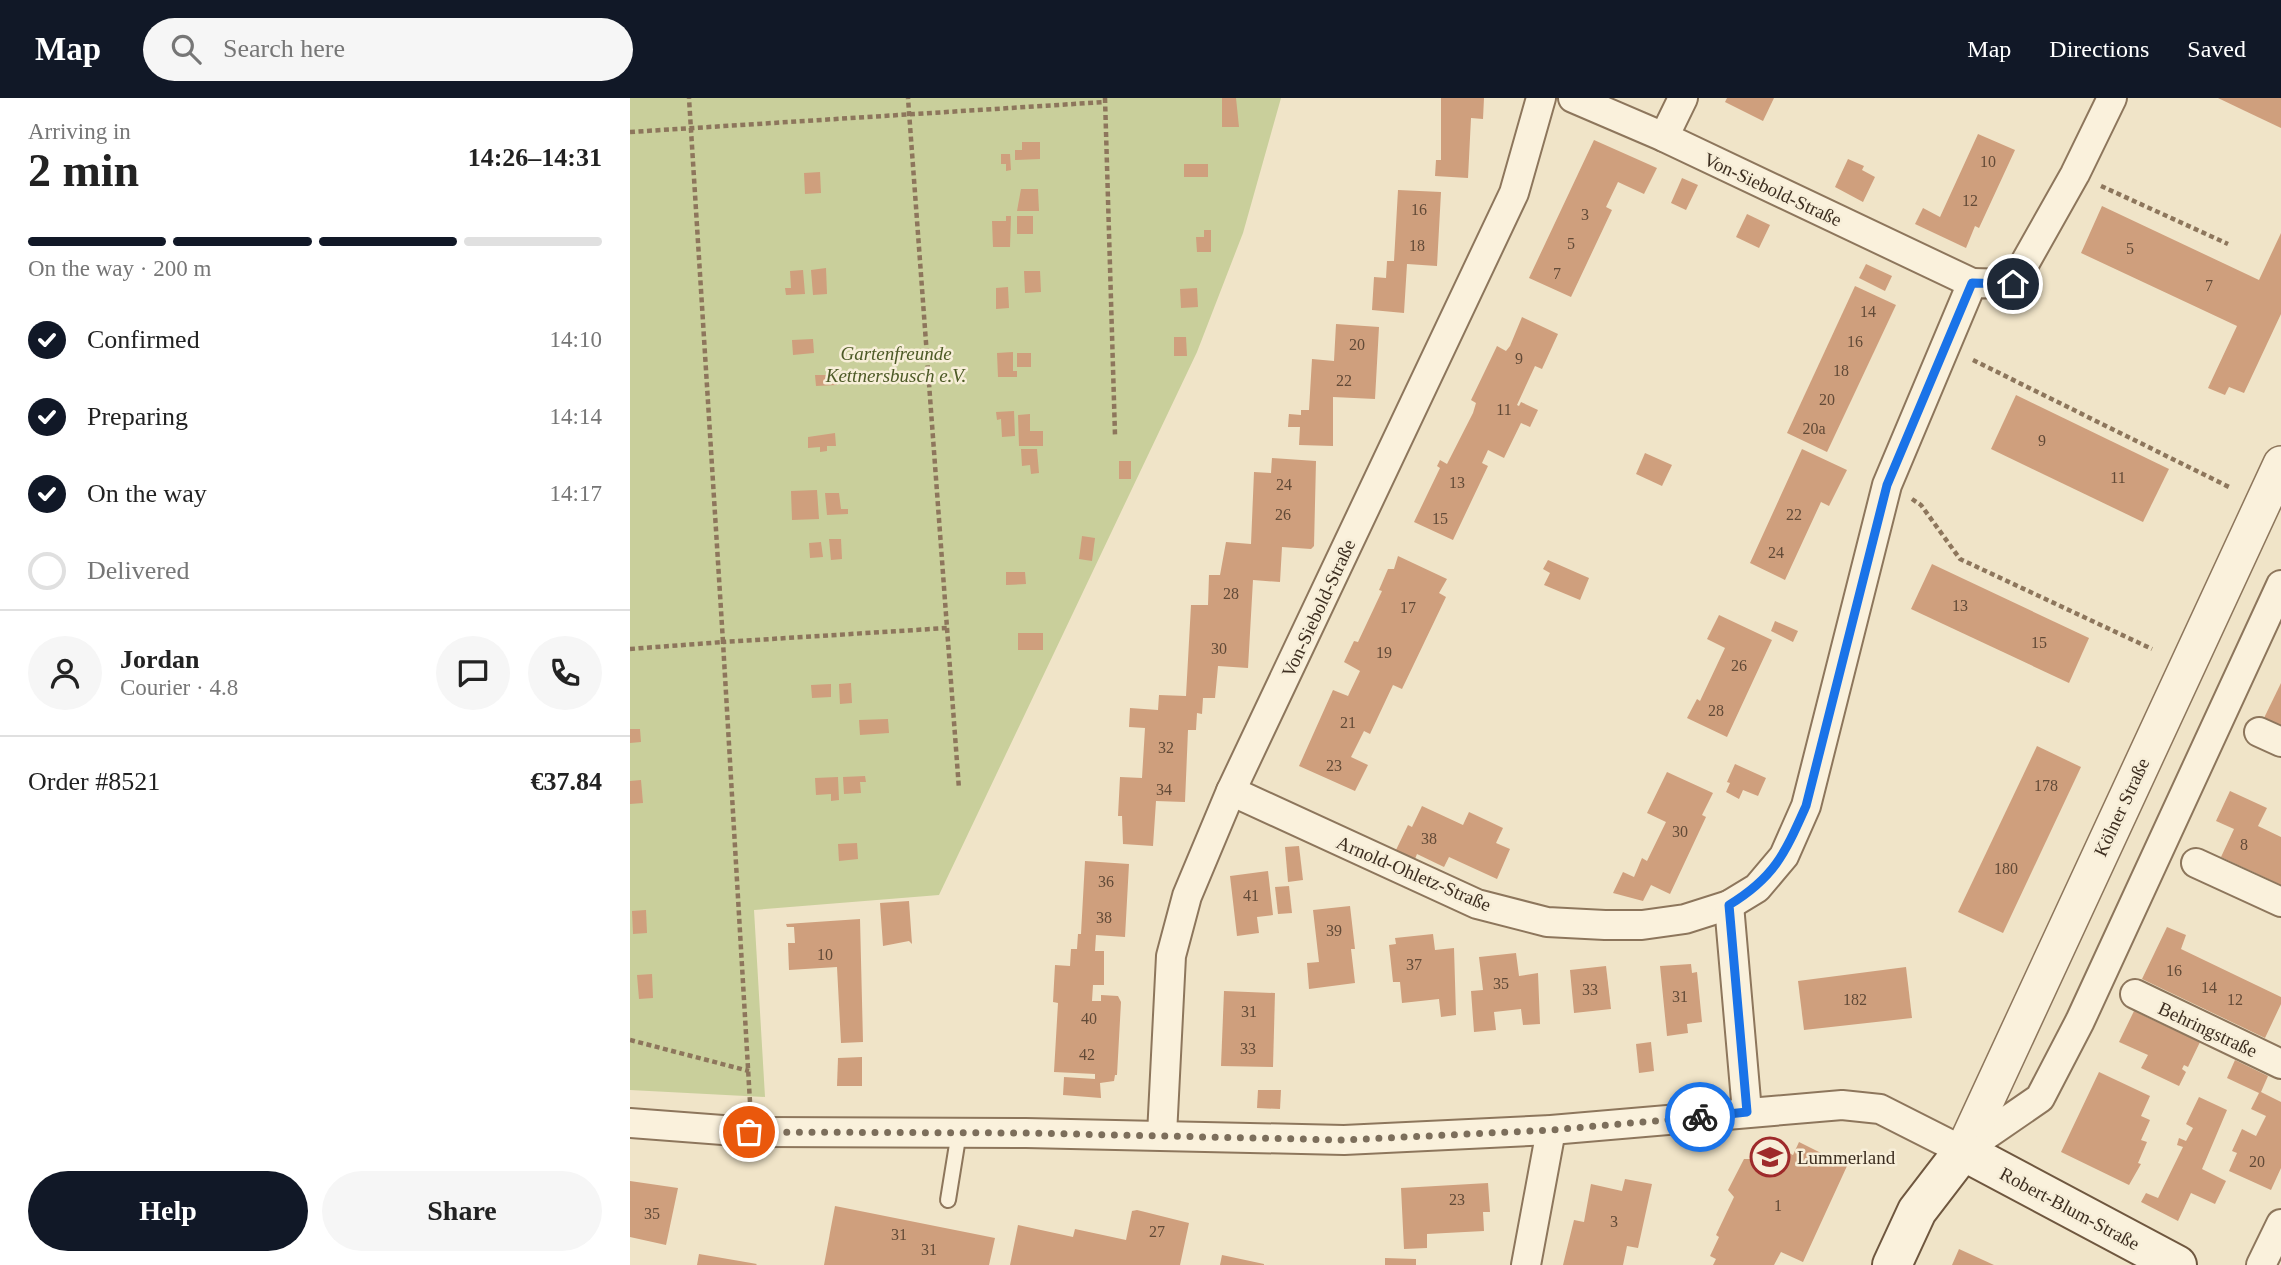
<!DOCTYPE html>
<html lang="en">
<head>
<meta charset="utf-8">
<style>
  body { margin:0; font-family:"Times New Roman",serif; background:#f6f6f6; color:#222; height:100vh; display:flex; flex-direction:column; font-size:26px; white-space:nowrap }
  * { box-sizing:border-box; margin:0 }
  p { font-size:23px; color:#767676 }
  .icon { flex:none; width:38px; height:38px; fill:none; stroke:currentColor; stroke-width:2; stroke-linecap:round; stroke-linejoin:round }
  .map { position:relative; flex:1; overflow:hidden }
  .sheet { display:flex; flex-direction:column; background:#fff; width:630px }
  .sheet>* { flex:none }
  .pin { position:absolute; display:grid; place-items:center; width:60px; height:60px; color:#fff; margin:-30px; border:4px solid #fff; border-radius:50%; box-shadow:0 2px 7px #0007 }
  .courier { position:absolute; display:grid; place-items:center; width:70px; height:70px; margin:-35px; border:5px solid #1a73e8; border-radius:50%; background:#fff; color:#222; box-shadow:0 2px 9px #0007 }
  .overview em { font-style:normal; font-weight:600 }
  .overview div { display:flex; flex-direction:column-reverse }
  .overview { display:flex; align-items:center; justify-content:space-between; height:119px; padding:0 28px }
  h1 { font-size:46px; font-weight:600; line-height:52px }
  .bar { display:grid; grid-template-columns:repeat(4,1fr); gap:10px 7px; align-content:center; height:84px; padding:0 28px }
  .bar i { height:9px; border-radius:5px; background:#e0e0e0 }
  .bar .on { background:#111827 }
  .bar p { grid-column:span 4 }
  .line { display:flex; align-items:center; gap:18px; padding:0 28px; border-top:2px solid #e0e0e0 }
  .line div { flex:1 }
  .round { display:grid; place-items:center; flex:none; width:74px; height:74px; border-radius:37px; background:#f6f6f6 }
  ol { padding:0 28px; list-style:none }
  li { display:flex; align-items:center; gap:21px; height:77px }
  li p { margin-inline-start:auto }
  li .icon { padding:7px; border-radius:50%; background:#111827; color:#fff; stroke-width:4 }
  li:last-child { color:#767676 }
  li i { width:38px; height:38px; border:4px solid #e0e0e0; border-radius:50% }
  .primary-button { display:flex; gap:14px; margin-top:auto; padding:14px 28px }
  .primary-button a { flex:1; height:80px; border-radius:42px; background:#111827; color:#fff; font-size:28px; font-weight:600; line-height:80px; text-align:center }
  .primary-button a+a { background:#f6f6f6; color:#222 }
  header { display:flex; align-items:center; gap:42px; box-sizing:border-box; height:98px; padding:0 35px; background:#111827; color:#fff }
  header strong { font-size:33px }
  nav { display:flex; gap:38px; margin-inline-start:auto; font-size:24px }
  .search { width:490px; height:63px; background:#f6f6f6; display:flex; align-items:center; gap:18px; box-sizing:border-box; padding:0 24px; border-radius:38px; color:#767676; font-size:26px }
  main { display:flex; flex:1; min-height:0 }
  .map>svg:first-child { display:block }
  .green { fill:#c9cf9b }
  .building { fill:#cf9f7d }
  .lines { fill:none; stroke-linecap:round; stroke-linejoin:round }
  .service-casing { stroke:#8d765c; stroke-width:18 }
  .minor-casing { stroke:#8d765c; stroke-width:32 }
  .tertiary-casing { stroke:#8d765c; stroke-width:38 }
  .secondary-casing { stroke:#6f573f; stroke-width:42 }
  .path { stroke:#8d765c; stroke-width:4.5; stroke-dasharray:5 3.5; stroke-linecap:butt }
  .service { stroke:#faf1dc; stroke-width:14 }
  .minor { stroke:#faf1dc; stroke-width:28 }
  .tertiary { stroke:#faf1dc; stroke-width:35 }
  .secondary { stroke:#faf1dc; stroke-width:38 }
  .done { stroke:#7c6e5b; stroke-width:7; stroke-dasharray:0 12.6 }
  .route { stroke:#1a73e8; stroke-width:9 }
  .labels { text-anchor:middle; stroke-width:5; stroke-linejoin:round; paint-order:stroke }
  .number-label { font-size:16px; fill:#624a37 }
  .street-label { font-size:19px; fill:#3d2e20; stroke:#f7eed8 }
  .park-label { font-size:19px; font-style:italic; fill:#4d5a26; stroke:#f7eed8 }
  .poi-label { font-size:19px; fill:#3d2e20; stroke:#f7eed8; text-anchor:start }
</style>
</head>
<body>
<header>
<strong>Map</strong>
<div class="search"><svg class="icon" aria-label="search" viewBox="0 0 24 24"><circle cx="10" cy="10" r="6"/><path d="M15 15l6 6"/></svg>Search here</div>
<nav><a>Map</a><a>Directions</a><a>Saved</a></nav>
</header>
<main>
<section class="sheet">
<div class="overview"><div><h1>2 min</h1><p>Arriving in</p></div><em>14:26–14:31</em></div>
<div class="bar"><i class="on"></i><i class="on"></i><i class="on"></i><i></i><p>On the way · 200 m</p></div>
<ol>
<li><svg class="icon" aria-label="check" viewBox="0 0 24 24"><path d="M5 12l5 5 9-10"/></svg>Confirmed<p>14:10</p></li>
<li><svg class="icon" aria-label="check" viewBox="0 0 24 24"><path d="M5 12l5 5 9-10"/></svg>Preparing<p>14:14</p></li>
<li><svg class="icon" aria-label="check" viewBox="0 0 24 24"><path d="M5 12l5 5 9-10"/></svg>On the way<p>14:17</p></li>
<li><i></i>Delivered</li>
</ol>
<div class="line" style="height:126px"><a class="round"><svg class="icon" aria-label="person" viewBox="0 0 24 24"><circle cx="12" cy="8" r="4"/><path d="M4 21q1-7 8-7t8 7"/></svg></a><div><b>Jordan</b><p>Courier · 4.8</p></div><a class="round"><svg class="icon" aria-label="chat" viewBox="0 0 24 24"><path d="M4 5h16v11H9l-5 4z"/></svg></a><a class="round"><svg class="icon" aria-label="phone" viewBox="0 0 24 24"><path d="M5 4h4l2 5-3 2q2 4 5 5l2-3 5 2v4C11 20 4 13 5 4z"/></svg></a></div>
<div class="line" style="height:91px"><div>Order #8521</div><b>€37.84</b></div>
<div class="primary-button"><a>Help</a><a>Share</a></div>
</section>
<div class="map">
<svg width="1651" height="1167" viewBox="0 0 1651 1167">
  <rect width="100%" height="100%" fill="#f0e4c8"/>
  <path class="green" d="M0 0H651L613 135 567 254 309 797 124 812 135 999 0 992Z"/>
  <g class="building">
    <path d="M592 0H606L609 29H592Z"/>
    <path d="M811 0H854L853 21 841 20 838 80 805 78 806 62H811Z"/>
    <path d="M1097 0H1144L1133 23 1095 4Z"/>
    <path d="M1588 0H1651V30L1613 12Z"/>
    <path d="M1348 36 1385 52 1349 130 1345 128 1336 150 1285 126 1293 110 1310 119Z"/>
    <path d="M964 42 1027 70 1014 96 988 84 976 109 982 112 941 199 899 180Z"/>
    <path d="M392 44H410V61L385 62V52H392Z"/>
    <path d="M371 56H380L381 72 376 73V66H371Z"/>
    <path d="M1218 61 1234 68 1232 72 1245 79 1233 104 1205 89Z"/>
    <rect x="554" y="66" width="24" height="13"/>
    <path d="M190 74 191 95 175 96 174 75Z"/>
    <path d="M1052 80 1068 87 1056 112 1041 105Z"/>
    <path d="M391 91H408L409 113H387Z"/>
    <path d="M768 92 811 94 807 168 777 166 774 215 742 212 744 179 756 180 757 163H764Z"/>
    <path d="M1472 108 1629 182 1651 135V216L1614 295 1599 289 1595 297 1578 290 1607 228 1451 155Z"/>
    <path d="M1117 116 1140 127 1129 150 1106 139Z"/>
    <path d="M376 118H381L380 149H363L362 123H376Z"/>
    <rect x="387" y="118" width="16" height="18"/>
    <path d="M574 132H581V154H567L566 139H574Z"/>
    <path d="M1236 166 1262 178 1255 193 1229 180Z"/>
    <path d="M196 170 197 196 183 197 181 172Z"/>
    <path d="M173 172 175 196 156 197 155 190H161L160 173Z"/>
    <path d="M394 173H410L411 194 395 195Z"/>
    <path d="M1225 188 1266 207 1197 354 1157 335Z"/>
    <path d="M378 189 379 210 366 211V190Z"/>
    <path d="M567 190 568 209 551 210 550 191Z"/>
    <path d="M892 219 928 236 912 271 905 268 887 307 889 308 891 304 908 312 900 329 891 325 874 360 858 352 852 365 858 368 823 442 784 424 810 370 807 368 810 362 817 366 843 315 846 305 841 302 867 248 876 253 880 248Z"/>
    <path d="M706 226 749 229 745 301 703 299V348L669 347 670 329H658L659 316 671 317V312H679L682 261 704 263Z"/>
    <path d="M544 239H556L557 258H544Z"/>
    <path d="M183 241 184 255 163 257 162 242Z"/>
    <path d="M383 254V273H387V279H368L367 255Z"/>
    <rect x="387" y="255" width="14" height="14"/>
    <path d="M185 277H206L207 287 186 288Z"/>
    <path d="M1386 297 1539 371 1513 424 1361 351Z"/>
    <path d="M384 313 385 338 372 339 371 321 367 322 366 314Z"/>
    <path d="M400 316V333H413V348H389L388 317Z"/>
    <path d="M205 335 206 348H197V353L190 354V349L178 350V339Z"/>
    <path d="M391 351H407L409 375 401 376 400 367 392 368Z"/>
    <path d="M1172 351 1217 372 1199 408 1191 404 1155 482 1120 465Z"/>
    <path d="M1015 355 1042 367 1032 388 1006 376Z"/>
    <path d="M642 360 686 363 684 448 681 451 652 449 650 484 623 482 618 570 588 568 585 600H573L572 616 567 615 566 632H558L555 704 526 703 523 748 493 746 492 718H488L490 679 512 680 515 630 499 629 500 610 528 612 529 597 556 598 561 507H578L579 477H590L596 444 621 446 624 374 641 375Z"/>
    <rect x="489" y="363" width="12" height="18"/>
    <path d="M187 392 189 421 162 422 161 393Z"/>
    <path d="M195 395H209L211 411H218V416L197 417Z"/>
    <path d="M452 438 465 440 462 463 449 461Z"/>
    <path d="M199 441H211L212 461 201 462Z"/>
    <path d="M191 444 193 459 180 460 179 445Z"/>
    <path d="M768 458 817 481 809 495 816 499 772 591 763 587 740 636 734 633 721 659 738 667 725 693 669 668 703 592 718 598 730 573 714 564 724 543 728 544 752 493 749 492 758 471H764Z"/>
    <path d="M918 462 959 480 950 502 914 487 920 475 913 471Z"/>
    <path d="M1302 466 1459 540 1439 585 1281 511Z"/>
    <path d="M376 474H395L396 486 376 487Z"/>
    <path d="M1089 517 1142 542 1097 639 1057 620 1067 601 1070 603 1095 550 1077 541Z"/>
    <path d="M1145 523 1168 533 1163 544 1141 533Z"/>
    <rect x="388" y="535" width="25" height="17"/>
    <path d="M221 585 222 605 210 606 209 586Z"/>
    <path d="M1651 585V628L1634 620Z"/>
    <path d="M201 586V599L182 600 181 587Z"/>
    <path d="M258 621 259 635 230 637 229 622Z"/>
    <path d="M0 631H10L11 644 0 645Z"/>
    <path d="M1407 648 1451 669 1373 835 1328 814Z"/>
    <path d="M1105 666 1136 680 1128 698 1113 692 1109 701 1096 694 1100 685 1097 684Z"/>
    <path d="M1037 674 1083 695 1072 717 1076 719 1040 796 1021 787 1013 803 983 795 993 774 1004 779 1012 760 1017 763 1036 724 1017 715Z"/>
    <path d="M235 678 236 684H230L231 695 214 696 213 679Z"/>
    <path d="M208 679 209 702 201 703V696L186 697 185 680Z"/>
    <path d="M11 682 13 705 0 706V683Z"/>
    <path d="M1600 693 1637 710 1628 728 1651 739V787L1591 759 1604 731 1586 723Z"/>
    <path d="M792 708 833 727 839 714 873 730 866 745 880 751 867 781 819 759 814 769 787 756 785 761 766 752 778 727 782 729Z"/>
    <path d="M227 745 228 761 209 763 208 746Z"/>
    <path d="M669 748 673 782 658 784 655 749Z"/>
    <path d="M455 763 499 766 495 839 466 837 465 853H474V887H463L462 903H471V897L488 898 491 904 487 977H485L484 983 470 985 471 1000 433 997 434 979 465 981V976L424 974 428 905 423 904 425 867 440 868 441 851H447L448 836H451Z"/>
    <path d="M638 773 643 817 627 819 629 835 607 838 600 778Z"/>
    <path d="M659 788 662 815 648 816 645 789Z"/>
    <path d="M279 803 282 846 279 843 253 848 250 805Z"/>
    <path d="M720 808 725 851H721L725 885 679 891 677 865 689 864 683 812Z"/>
    <path d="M16 812 17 835 3 836 2 813Z"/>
    <path d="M230 821 233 944 211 945 207 869 159 872 158 845H165L164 829H157L156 826Z"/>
    <path d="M1537 829 1556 837 1551 851 1651 899V906L1635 940 1512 881Z"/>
    <path d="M803 836 805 852 824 850 826 917 811 919 809 901 772 905 770 884H763L759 847 766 846 765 840Z"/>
    <path d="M886 855 889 878 908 875 910 926 893 927 891 911 864 914 866 932 844 934 841 893 853 892 849 859Z"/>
    <path d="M1061 866 1062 875 1067 874 1072 924 1057 926 1058 935 1037 938 1030 868Z"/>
    <path d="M976 868 981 911 944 915 940 872Z"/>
    <path d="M1276 869 1282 920 1174 932 1168 883Z"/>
    <path d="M22 876 23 900 9 901 7 877Z"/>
    <path d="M594 893 645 895 643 969 591 968Z"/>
    <path d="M1504 913 1570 944 1558 969 1554 967 1552 971 1556 974 1549 988 1511 970 1518 957 1489 944Z"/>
    <path d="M1021 944 1024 973 1009 975 1006 946Z"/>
    <path d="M232 959V988H207L208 960Z"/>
    <path d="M1605 962 1638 978 1631 994 1651 1004V1070L1641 1092 1599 1073 1607 1055 1602 1053 1612 1031 1626 1038 1636 1018 1621 1011 1629 995 1597 980Z"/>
    <path d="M1469 974 1520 998 1511 1018 1520 1022 1511 1042 1517 1044 1508 1065 1511 1066 1499 1087 1431 1054Z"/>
    <path d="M628 992H651L650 1011 627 1010Z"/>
    <path d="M1569 999 1597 1012 1572 1071 1596 1083 1585 1106 1561 1095 1548 1123 1511 1104 1516 1095 1528 1100 1553 1049 1547 1047 1549 1040 1556 1043 1563 1030 1556 1026Z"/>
    <path d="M1132 1042 1163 1057 1169 1044 1217 1068 1173 1164 1151 1154 1144 1167H1083L1086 1161 1080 1158 1089 1139 1086 1137 1104 1099 1098 1092 1114 1061H1123Z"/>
    <path d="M995 1081 1022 1086 1008 1150 997 1148 993 1167H933L944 1122 954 1124 961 1086 992 1093Z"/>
    <path d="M0 1083 48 1090 36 1147 0 1139Z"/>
    <path d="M858 1085 860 1114H853L854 1133 797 1136V1150L774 1151 771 1090Z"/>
    <path d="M205 1108 365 1140 359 1167H194Z"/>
    <path d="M507 1112 559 1125 550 1167H380L388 1127 443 1139 445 1131 496 1142 502 1113Z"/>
    <path d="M1329 1151 1364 1167H1322Z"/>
    <path d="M69 1156 127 1166 126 1167H67Z"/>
    <path d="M592 1157 634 1166V1167H590Z"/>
    <path d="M755 1160 786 1161V1167H755Z"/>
  </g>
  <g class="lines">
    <defs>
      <path id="service" d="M318 1102 329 1034"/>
      <g id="minor">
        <path d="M943 0 1034 39 1342 185"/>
        <path d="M1034 39 1053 0"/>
        <path d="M1629 634 1651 644"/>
        <path d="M601 693 847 806 917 824 975 827H1012L1055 821 1099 807 1127 790 1154 758 1176 708 1257 387 1342 185 1383 186 1445 76 1482 0"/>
        <path d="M1566 765 1651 804"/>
        <path d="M1099 807 1117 1014"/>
        <path d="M1505 896 1651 966"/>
        <path d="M0 1025 119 1034 396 1035 714 1042 921 1032 1212 1007 1250 1011 1333 1053 1410 1000 1450 923 1651 487"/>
        <path d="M532 1037 541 858 557 798 601 693 884 95 911 0"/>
        <path d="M896 1167 921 1032"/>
        <path d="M1631 1167 1651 1126"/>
      </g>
      <path id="tertiary" d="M1333 1053 1651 366"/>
      <g id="secondary">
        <path d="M1333 1053 1547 1167"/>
        <path d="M1262 1167 1287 1113 1333 1053"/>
      </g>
    </defs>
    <use href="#service" class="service-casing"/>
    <use href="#minor" class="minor-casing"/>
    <use href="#tertiary" class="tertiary-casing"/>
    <use href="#secondary" class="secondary-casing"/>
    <g class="path">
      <path d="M475 0 485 337"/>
      <path d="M0 34 475 4"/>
      <path d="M1471 88 1598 146"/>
      <path d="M1343 262 1599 389"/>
      <path d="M1282 401 1291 407 1330 461 1522 551"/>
      <path d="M317 530 329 691"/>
      <path d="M0 551 93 544 59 0"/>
      <path d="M0 942 119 973"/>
      <path d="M120 1004 93 544 317 530 278 0"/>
    </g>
    <use href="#service" class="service"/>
    <use href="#minor" class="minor"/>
    <use href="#tertiary" class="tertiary"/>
    <use href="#secondary" class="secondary"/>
  </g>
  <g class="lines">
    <path class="done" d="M119 1034 396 1035 714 1042 921 1032 1070 1019"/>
    <path class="route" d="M1070 1019 1117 1014 1099 807C1145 779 1155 755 1176 708L1257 387 1342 185 1383 186"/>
  </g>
  <defs>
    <symbol id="school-ring" viewBox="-11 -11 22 22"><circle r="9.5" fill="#f7eed8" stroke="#9e2a2b" stroke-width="1.5"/><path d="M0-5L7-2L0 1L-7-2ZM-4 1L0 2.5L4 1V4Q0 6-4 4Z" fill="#9e2a2b"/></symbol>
  </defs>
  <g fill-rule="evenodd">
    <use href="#school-ring" x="1118" y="1037" width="44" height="44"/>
  </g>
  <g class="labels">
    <g class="number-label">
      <text x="1358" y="69">10</text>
      <text x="1340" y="108">12</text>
      <text x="789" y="117">16</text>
      <text x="955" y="122">3</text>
      <text x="941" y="151">5</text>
      <text x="787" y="153">18</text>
      <text x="1500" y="156">5</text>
      <text x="927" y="181">7</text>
      <text x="1579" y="193">7</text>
      <text x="1238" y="219">14</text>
      <text x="1225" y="249">16</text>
      <text x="727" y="252">20</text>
      <text x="889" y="266">9</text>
      <text x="1211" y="278">18</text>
      <text x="714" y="288">22</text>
      <text x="1197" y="307">20</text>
      <text x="874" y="317">11</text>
      <text x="1184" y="336">20a</text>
      <text x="1412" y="348">9</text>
      <text x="1488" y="385">11</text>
      <text x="827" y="390">13</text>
      <text x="654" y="392">24</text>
      <text x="653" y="422">26</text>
      <text x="1164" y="422">22</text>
      <text x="810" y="426">15</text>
      <text x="1146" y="460">24</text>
      <text x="601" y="501">28</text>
      <text x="1330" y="513">13</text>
      <text x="778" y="515">17</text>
      <text x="1409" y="550">15</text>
      <text x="589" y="556">30</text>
      <text x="754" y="560">19</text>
      <text x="1109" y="573">26</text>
      <text x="1086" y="618">28</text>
      <text x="718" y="630">21</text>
      <text x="536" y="655">32</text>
      <text x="704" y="673">23</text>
      <text x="1416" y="693">178</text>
      <text x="534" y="697">34</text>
      <text x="1050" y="739">30</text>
      <text x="799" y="746">38</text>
      <text x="1614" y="752">8</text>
      <text x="1376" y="776">180</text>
      <text x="476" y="789">36</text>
      <text x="621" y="803">41</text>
      <text x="474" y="825">38</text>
      <text x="704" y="838">39</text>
      <text x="195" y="862">10</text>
      <text x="784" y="872">37</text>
      <text x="1544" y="878">16</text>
      <text x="871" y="891">35</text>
      <text x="1579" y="895">14</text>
      <text x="960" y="897">33</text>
      <text x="1050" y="904">31</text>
      <text x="1225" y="907">182</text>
      <text x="1605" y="907">12</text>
      <text x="619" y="919">31</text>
      <text x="459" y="926">40</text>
      <text x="618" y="956">33</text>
      <text x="457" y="962">42</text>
      <text x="1627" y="1069">20</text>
      <text x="827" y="1107">23</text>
      <text x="1148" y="1113">1</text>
      <text x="22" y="1121">35</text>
      <text x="984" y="1129">3</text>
      <text x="527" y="1139">27</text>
      <text x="269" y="1142">31</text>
      <text x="299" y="1157">31</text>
    </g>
    <g class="street-label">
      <text transform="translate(1143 91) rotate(25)" y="7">Von-Siebold-Straße</text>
      <text transform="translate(688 510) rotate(-65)" y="7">Von-Siebold-Straße</text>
      <text transform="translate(1491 709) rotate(-65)" y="7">Kölner Straße</text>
      <text transform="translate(784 775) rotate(23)" y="7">Arnold-Ohletz-Straße</text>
      <text transform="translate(1578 931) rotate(25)" y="7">Behringstraße</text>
      <text transform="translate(1440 1110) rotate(28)" y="7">Robert-Blum-Straße</text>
    </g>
    <g class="park-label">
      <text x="266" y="262">Gartenfreunde<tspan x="266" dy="22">Kettnersbusch e.V.</tspan></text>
    </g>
    <g class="poi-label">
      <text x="1167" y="1066">Lummerland</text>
    </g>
  </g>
</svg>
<div class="pin" style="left:119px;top:1034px;background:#ea580c"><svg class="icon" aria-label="bag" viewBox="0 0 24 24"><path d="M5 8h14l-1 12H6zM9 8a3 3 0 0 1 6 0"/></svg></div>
<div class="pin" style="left:1383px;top:186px;background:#1f2937"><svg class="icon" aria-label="home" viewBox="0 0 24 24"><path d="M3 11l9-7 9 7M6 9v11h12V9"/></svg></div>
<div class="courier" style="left:1070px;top:1019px"><svg class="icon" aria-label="bike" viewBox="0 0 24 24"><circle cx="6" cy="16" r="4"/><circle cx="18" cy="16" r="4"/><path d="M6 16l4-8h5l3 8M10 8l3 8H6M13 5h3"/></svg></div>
</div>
</main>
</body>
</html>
